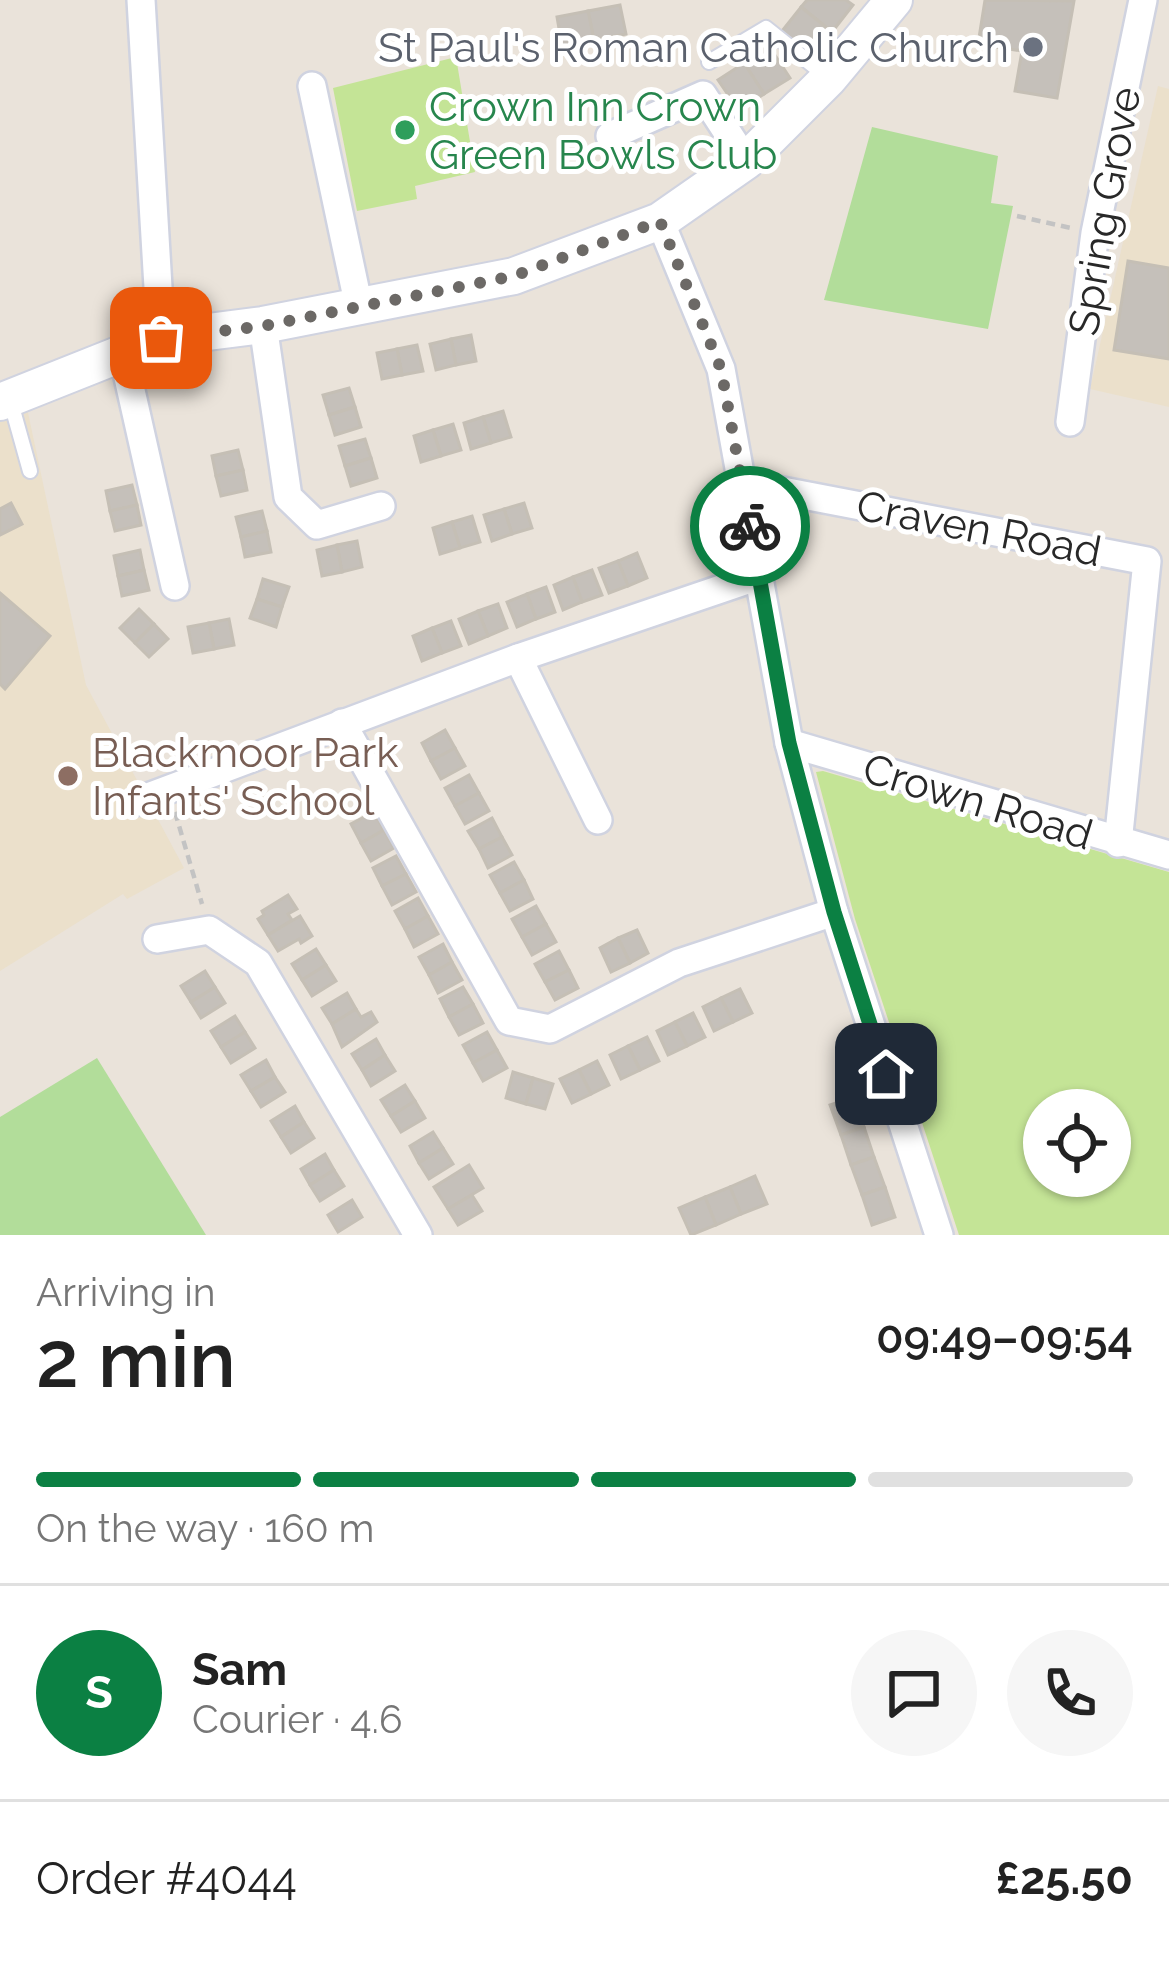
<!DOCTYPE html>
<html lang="en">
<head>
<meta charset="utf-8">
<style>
  body { margin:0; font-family:Raleway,sans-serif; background:#f6f6f6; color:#222; height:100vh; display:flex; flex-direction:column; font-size:45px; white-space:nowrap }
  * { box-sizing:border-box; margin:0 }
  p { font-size:39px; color:#767676 }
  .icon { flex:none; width:66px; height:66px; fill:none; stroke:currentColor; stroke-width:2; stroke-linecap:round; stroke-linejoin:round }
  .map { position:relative; height:1235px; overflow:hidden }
  .panel { display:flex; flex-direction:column; background:#fff; flex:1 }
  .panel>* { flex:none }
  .controls { position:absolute; left:1023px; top:1089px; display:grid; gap:24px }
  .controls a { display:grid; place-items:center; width:108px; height:108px; border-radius:50%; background:#fff; box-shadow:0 3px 9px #0004; font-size:60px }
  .pin { position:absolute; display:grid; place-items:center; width:102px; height:102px; color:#fff; margin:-51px; border-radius:24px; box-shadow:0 6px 18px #0006 }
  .courier { position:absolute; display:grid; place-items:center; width:120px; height:120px; margin:-60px; border:9px solid #0b8043; border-radius:50%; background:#fff; color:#222; box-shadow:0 3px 15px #0007 }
  .head em { font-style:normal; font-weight:600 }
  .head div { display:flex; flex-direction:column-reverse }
  .head { display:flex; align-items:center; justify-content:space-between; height:204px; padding:0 36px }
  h1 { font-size:78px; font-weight:600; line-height:90px }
  .bar { display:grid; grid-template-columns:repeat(4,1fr); gap:18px 12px; align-content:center; height:144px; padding:0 36px }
  .bar i { height:15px; border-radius:9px; background:#e0e0e0 }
  .bar .selected { background:#0b8043 }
  .bar p { grid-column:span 4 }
  .line { display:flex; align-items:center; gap:30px; padding:0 36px; border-top:3px solid #e0e0e0 }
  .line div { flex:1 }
  .round { display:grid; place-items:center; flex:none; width:126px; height:126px; border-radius:63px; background:#f6f6f6 }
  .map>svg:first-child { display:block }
  .education { fill:#ebe0cb }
  .green { fill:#b2dd9a }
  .pitch { fill:#c4e496; fill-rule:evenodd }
  .building { fill:#c5c0ba; stroke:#c5bfb5; stroke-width:3 }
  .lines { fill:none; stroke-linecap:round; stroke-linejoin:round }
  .service-casing { stroke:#d0d3e0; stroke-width:18 }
  .minor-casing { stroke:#d0d3e0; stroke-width:32 }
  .tertiary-casing { stroke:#d0d3e0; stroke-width:40 }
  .path { stroke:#c3c3c3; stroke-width:4.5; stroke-dasharray:9 6; stroke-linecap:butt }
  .service { stroke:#fff; stroke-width:14 }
  .minor { stroke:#fff; stroke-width:27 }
  .tertiary { stroke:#fff; stroke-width:36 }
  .done { stroke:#6c6966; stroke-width:12; stroke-dasharray:0 21.6 }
  .route { stroke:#0b8043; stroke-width:15 }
  .worship-dot { fill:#6b7280; stroke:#fff; stroke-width:4.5 }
  .leisure-dot { fill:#2e9e5b; stroke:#fff; stroke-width:4.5 }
  .education-dot { fill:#8d6e63; stroke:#fff; stroke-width:4.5 }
  .labels { text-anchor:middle; stroke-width:10; stroke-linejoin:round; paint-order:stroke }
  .worship-label { font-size:42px; fill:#5b616d; stroke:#fff; text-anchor:end }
  .leisure-label { font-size:42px; fill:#27864d; stroke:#fff; text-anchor:start }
  .street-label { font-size:42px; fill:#282828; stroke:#fff }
  .education-label { font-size:42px; fill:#785e54; stroke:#fff; text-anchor:start }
</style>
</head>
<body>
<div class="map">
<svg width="1169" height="1235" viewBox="0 0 1169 1235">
  <rect width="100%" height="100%" fill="#eae3da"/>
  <g class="education">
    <path d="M1158 86 1169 89V407L1090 389Z"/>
    <path d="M27 408 86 685 184 868 127 899 123 894 0 971V421Z"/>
  </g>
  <g class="green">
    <path d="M872 127 998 156 991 203 1013 206 988 329 824 300Z"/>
    <path d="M97 1058 206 1235H0V1117Z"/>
  </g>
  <g class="pitch">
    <path d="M456 57 475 172 415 186 417 199 357 211 333 88Z"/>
    <path d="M823 771 1169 872V1235H959L855 919 816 772ZM1044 1110H1110V1176H1044Z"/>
  </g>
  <g class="building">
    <path d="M807 0H846L853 5 832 32 801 7Z"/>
    <path d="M985 0 1074 1 1057 98 1015 91 1022 51 978 44Z"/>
    <path d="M620 5 626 34 594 40 588 11Z"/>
    <path d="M801 7 832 32 812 55 782 31Z"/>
    <path d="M588 11 594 40 562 46 557 17Z"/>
    <path d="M769 46 790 78 764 94 744 63Z"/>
    <path d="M744 63 764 94 739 111 718 80Z"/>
    <path d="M1128 261 1169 268V359L1114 350Z"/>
    <path d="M471 335 476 361 456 365 451 339Z"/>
    <path d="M451 339 456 365 436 370 430 344Z"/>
    <path d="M417 345 423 371 402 375 397 349Z"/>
    <path d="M397 349 402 375 382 379 377 353Z"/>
    <path d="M349 388 355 407 329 415 323 395Z"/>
    <path d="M355 407 361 427 335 435 329 415Z"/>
    <path d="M503 411 511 437 491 443 483 417Z"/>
    <path d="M483 417 491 443 471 449 464 423Z"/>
    <path d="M453 424 461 450 441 456 433 430Z"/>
    <path d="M433 430 441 456 421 462 414 436Z"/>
    <path d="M365 439 371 458 345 466 339 446Z"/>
    <path d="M238 450 243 470 216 476 212 456Z"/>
    <path d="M371 458 377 478 351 486 345 466Z"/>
    <path d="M243 470 247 490 221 496 216 476Z"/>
    <path d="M132 485 137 505 110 511 106 491Z"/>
    <path d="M11 503 22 524 0 535V509Z"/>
    <path d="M524 503 532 528 512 534 504 509Z"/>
    <path d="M137 505 141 525 115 531 110 511Z"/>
    <path d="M504 509 512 534 492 541 484 515Z"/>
    <path d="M262 511 267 531 241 537 236 517Z"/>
    <path d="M472 516 480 542 460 548 452 522Z"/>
    <path d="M452 522 460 548 440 554 433 528Z"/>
    <path d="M267 531 271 552 245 557 241 537Z"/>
    <path d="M357 541 362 567 342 572 337 545Z"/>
    <path d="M337 545 342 572 322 576 317 550Z"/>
    <path d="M140 550 144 570 118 576 114 556Z"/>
    <path d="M637 553 647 578 628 586 618 561Z"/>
    <path d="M618 561 628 586 609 593 599 568Z"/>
    <path d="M144 570 149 590 122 596 118 576Z"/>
    <path d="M592 570 602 595 582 602 573 577Z"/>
    <path d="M573 577 582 602 563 610 554 585Z"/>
    <path d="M263 579 289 587 282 607 257 599Z"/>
    <path d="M546 587 555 612 536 619 527 594Z"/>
    <path d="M0 593 50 636 5 689 0 684Z"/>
    <path d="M527 594 536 619 517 627 507 602Z"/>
    <path d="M257 599 282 607 276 627 250 618Z"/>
    <path d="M498 604 507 628 488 636 478 611Z"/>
    <path d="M139 609 154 624 135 643 120 628Z"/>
    <path d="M478 611 488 636 469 644 459 619Z"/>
    <path d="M229 619 234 645 214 649 209 623Z"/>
    <path d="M451 621 461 646 442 653 432 628Z"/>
    <path d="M209 623 214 649 193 653 188 627Z"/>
    <path d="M154 624 168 639 149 657 135 643Z"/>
    <path d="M432 628 442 653 422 661 413 636Z"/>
    <path d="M445 730 455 748 431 761 422 743Z"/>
    <path d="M455 748 465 766 441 779 431 761Z"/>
    <path d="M469 775 479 793 455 806 445 788Z"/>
    <path d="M479 793 489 811 465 824 455 806Z"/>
    <path d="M374 812 384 830 361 843 351 824Z"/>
    <path d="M492 818 502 837 479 849 468 831Z"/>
    <path d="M384 830 394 848 371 861 361 843Z"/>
    <path d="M502 837 512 855 488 868 479 849Z"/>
    <path d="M396 856 406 874 382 886 373 868Z"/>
    <path d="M514 862 524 880 500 893 490 875Z"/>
    <path d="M406 874 416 892 392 905 382 886Z"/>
    <path d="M524 880 533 899 510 911 500 893Z"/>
    <path d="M288 895 297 909 288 914 292 920 268 935 258 919 264 915 262 911Z"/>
    <path d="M418 898 428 916 405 929 395 911Z"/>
    <path d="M536 906 546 924 522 937 512 919Z"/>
    <path d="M300 916 312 936 301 943 299 939 278 951 268 935Z"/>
    <path d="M428 916 438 934 414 947 405 929Z"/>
    <path d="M546 924 556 942 532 955 522 937Z"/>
    <path d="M637 930 648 953 630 963 618 938Z"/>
    <path d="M618 938 630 963 611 972 600 948Z"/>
    <path d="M443 944 452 962 429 975 419 957Z"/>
    <path d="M316 949 326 965 302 980 292 964Z"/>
    <path d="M559 951 569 970 545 982 535 964Z"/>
    <path d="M452 962 462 980 438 993 429 975Z"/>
    <path d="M326 965 336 981 312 996 302 980Z"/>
    <path d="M569 970 578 988 555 1000 545 982Z"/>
    <path d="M205 971 215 987 191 1002 181 986Z"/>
    <path d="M215 987 225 1003 201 1018 191 1002Z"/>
    <path d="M463 987 473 1004 449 1017 440 999Z"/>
    <path d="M740 989 752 1013 733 1022 721 998Z"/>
    <path d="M347 993 356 1009 332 1024 322 1008Z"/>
    <path d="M721 998 733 1022 714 1031 703 1007Z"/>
    <path d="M473 1004 483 1023 459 1035 449 1017Z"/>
    <path d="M356 1009 361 1017 371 1012 377 1022 342 1047 332 1024Z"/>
    <path d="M693 1013 705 1037 687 1046 675 1022Z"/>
    <path d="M235 1016 245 1032 221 1047 211 1031Z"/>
    <path d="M675 1022 687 1046 668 1055 657 1031Z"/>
    <path d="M245 1032 255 1048 231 1063 221 1047Z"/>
    <path d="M487 1032 497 1050 473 1063 463 1045Z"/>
    <path d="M647 1037 659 1061 640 1070 628 1046Z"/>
    <path d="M376 1039 385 1055 362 1070 352 1054Z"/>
    <path d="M628 1046 640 1070 621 1079 610 1055Z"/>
    <path d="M497 1050 507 1068 483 1081 473 1063Z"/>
    <path d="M385 1055 395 1071 371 1086 362 1070Z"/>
    <path d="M266 1060 275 1077 251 1091 241 1075Z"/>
    <path d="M597 1061 609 1085 591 1094 579 1070Z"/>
    <path d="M579 1070 591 1094 572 1103 560 1079Z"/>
    <path d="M513 1072 533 1078 526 1104 506 1098Z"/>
    <path d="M275 1077 285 1092 261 1107 251 1091Z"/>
    <path d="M533 1078 553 1084 545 1109 526 1104Z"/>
    <path d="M405 1085 415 1101 391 1116 381 1100Z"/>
    <path d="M854 1097 864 1127 841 1135 830 1105Z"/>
    <path d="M415 1101 425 1118 401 1132 391 1116Z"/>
    <path d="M295 1106 304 1122 281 1137 271 1121Z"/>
    <path d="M304 1122 314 1138 291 1153 281 1137Z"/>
    <path d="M864 1127 874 1157 851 1165 841 1135Z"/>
    <path d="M433 1132 443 1148 419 1163 410 1146Z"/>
    <path d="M443 1148 453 1164 429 1179 419 1163Z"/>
    <path d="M325 1154 334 1170 310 1185 301 1169Z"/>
    <path d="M874 1157 885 1187 862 1195 851 1165Z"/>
    <path d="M469 1165 483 1188 448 1209 434 1187Z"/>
    <path d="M334 1170 344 1186 320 1201 310 1185Z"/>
    <path d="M755 1176 767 1204 741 1214 730 1187Z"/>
    <path d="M730 1187 741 1214 716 1225 705 1197Z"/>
    <path d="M885 1187 895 1217 872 1225 862 1195Z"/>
    <path d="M472 1195 482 1211 458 1225 448 1209Z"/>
    <path d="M705 1197 716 1225 691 1235 679 1208Z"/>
    <path d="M352 1200 362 1217 338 1232 328 1215Z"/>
  </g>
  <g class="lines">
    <defs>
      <g id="service">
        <path d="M709 62 766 28 825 75"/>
        <path d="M11 403 30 471"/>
      </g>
      <g id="minor">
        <path d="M141 0 161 338"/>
        <path d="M312 86 359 307"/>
        <path d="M610 136 703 95 746 161"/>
        <path d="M660 221 721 369 789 743 834 912 939 1235"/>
        <path d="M263 325 288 497 317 525 381 506"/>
        <path d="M123 355 175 586"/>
        <path d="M1070 422 1095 233 1143 0"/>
        <path d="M744 488 772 489 1147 561 1118 843"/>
        <path d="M518 658 598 820"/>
        <path d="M342 723 509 1021 550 1029 679 963 834 912"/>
        <path d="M789 743 1169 855"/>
        <path d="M135 802 518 658 759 576"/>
        <path d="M157 939 209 930 258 963 418 1235"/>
      </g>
      <path id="tertiary" d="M0 402 161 338 263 325 514 276 660 221 746 161 829 78 894 0"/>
    </defs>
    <use href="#service" class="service-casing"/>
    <use href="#minor" class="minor-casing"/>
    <use href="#tertiary" class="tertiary-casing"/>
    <g class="path">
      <path d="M1017 216 1071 228"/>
      <path d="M175 812 202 904"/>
    </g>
    <use href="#service" class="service"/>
    <use href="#minor" class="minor"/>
    <use href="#tertiary" class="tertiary"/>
  </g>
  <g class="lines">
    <path class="done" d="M161 338 263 326 514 276 660 221 721 369 750 526"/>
    <path class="route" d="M750 526 789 743 834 912 886 1074"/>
  </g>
  <circle class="worship-dot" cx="1033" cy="47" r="12"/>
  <circle class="leisure-dot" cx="405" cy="130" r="12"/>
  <circle class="education-dot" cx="68" cy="776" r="12"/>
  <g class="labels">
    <g class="worship-label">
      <text x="1009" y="62">St Paul's Roman Catholic Church</text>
    </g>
    <g class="leisure-label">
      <text x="429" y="121">Crown Inn Crown<tspan x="429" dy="48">Green Bowls Club</tspan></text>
    </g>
    <g class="street-label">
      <text transform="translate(1104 211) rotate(-80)" y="15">Spring Grove</text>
      <text transform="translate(979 528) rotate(11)" y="15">Craven Road</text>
      <text transform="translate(978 801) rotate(17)" y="15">Crown Road</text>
    </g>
    <g class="education-label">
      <text x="92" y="767">Blackmoor Park<tspan x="92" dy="48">Infants' School</tspan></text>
    </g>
  </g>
</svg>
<div class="controls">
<a><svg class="icon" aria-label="locate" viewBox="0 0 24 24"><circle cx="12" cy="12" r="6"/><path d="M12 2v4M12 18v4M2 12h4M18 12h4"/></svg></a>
</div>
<div class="pin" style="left:161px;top:338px;background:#ea580c"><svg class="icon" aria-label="bag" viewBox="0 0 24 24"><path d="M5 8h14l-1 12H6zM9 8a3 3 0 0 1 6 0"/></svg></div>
<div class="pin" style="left:886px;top:1074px;background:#1f2937"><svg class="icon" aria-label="home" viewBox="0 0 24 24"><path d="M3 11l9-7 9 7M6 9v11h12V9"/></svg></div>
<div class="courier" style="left:750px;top:526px"><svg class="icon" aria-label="bike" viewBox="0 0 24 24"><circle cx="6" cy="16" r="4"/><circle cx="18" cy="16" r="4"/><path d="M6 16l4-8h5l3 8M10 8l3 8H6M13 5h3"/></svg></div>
</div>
<section class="panel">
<div class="head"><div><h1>2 min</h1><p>Arriving in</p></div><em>09:49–09:54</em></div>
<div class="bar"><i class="selected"></i><i class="selected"></i><i class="selected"></i><i></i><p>On the way · 160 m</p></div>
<div class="line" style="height:216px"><b class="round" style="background:#0b8043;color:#fff">S</b><div><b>Sam</b><p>Courier · 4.6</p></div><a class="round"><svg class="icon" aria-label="chat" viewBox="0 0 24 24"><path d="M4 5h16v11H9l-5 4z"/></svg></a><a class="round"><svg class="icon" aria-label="phone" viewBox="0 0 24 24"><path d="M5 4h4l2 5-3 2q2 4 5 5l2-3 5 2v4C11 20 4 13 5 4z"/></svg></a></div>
<div class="line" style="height:156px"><div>Order #4044</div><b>£25.50</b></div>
</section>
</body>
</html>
